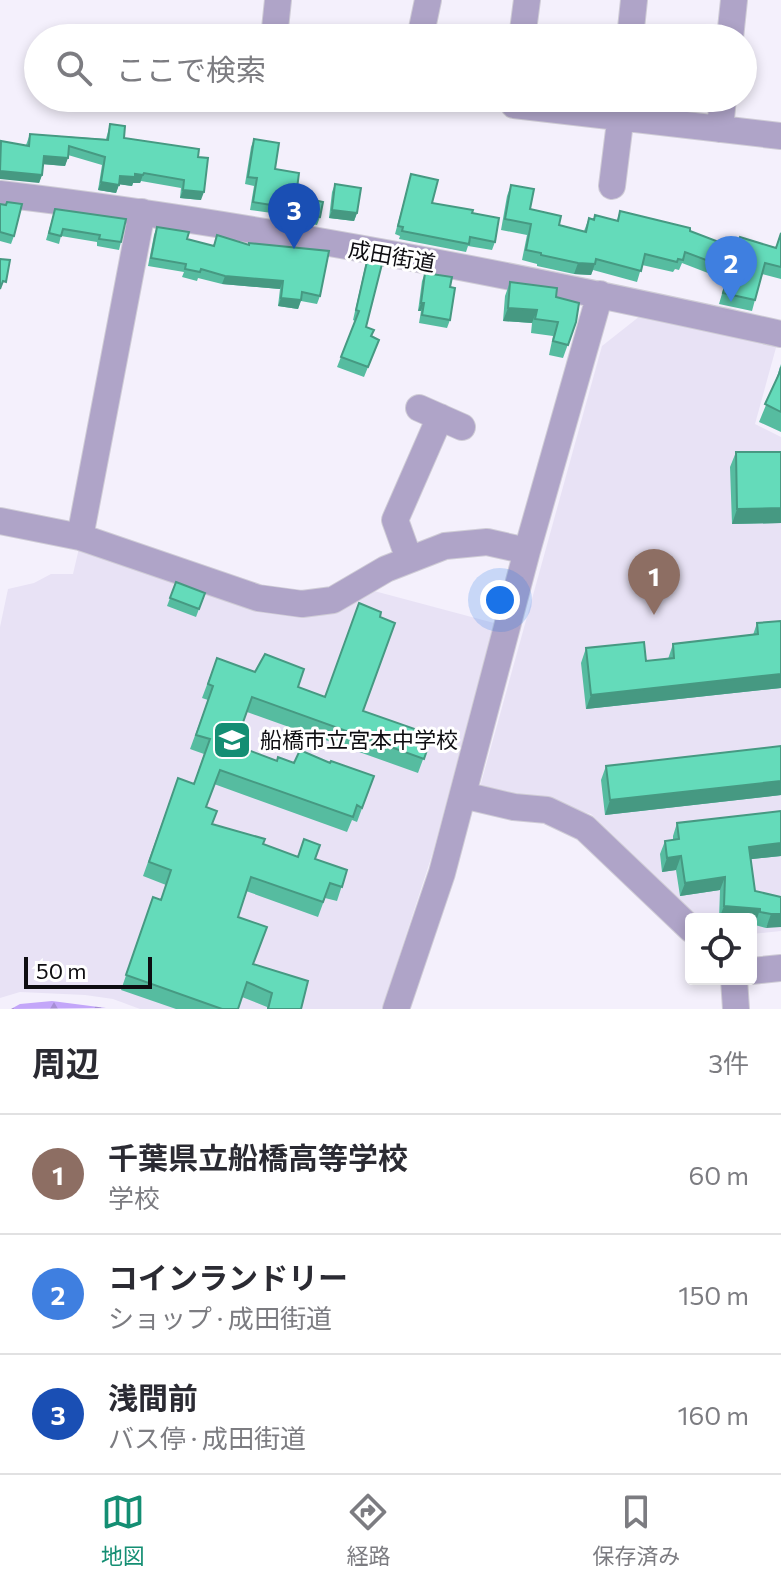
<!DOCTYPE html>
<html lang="ja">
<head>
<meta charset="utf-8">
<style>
	body { margin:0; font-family:Commissioner,"Noto Sans JP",sans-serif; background:#f2f2f3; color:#2b2b33 }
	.controls { position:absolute; right:24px; bottom:24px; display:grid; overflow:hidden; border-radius:8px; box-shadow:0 4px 12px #0003 }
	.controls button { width:72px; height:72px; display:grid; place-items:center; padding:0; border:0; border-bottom:2px solid #e1e1e2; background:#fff; color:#2b2b33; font:40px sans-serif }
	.scale { position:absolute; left:24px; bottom:20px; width:128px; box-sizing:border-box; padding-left:8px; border:4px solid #0e0d11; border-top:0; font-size:22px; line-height:28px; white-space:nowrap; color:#0e0d11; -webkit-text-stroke:6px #fff; paint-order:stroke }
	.you { position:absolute; left:500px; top:600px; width:28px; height:28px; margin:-20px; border:6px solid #fff; border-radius:50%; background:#1a73e8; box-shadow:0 0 0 12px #1a73e833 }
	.badge { display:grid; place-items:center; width:52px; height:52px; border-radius:50%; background:#148e73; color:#fff; font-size:26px; font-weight:700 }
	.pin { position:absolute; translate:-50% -66px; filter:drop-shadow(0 2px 4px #0008) }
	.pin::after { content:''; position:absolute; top:42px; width:28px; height:24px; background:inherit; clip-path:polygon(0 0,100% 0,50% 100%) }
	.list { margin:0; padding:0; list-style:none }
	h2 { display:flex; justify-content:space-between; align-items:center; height:104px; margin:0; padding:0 32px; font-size:34px }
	h2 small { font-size:26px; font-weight:400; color:#7c7c81 }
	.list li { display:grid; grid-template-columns:52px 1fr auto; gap:24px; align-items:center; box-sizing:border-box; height:120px; padding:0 32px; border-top:2px solid #e1e1e2 }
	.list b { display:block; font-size:30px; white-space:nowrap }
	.list p { margin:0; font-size:26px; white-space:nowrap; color:#7c7c81 }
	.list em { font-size:26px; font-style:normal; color:#7c7c81 }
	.icon { flex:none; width:44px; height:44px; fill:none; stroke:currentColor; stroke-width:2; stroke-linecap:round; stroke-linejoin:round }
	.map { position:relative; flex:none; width:781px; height:1009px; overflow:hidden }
	.search { position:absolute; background:#fff; box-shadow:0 4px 12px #0003; left:24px; right:24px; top:24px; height:88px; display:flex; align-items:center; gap:20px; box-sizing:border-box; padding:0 28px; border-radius:44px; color:#7c7c81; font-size:30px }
	.sheet { height:464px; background:#fff }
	nav { display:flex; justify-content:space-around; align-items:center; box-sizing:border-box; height:112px; border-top:2px solid #e1e1e2; background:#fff; font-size:22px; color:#7c7c81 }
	nav a { display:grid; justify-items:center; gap:4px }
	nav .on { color:#148e73 }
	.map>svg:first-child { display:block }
	.built { fill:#e8e2f5 }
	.forest { fill:url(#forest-firs) }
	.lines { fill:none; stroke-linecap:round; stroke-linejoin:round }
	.minor-casing { stroke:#cfccd6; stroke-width:28 }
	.minor { stroke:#afa4c8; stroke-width:26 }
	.wall { fill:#56bca0 }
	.shaded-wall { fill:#469982 }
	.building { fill:#64dbba; stroke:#469982; stroke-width:2 }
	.labels { text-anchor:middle; stroke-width:6; stroke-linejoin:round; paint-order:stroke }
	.street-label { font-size:22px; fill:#0e0d11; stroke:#fff }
	.poi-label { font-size:22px; fill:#0e0d11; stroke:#fff; text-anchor:start }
</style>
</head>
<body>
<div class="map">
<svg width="781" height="1009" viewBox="0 0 781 1009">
	<defs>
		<pattern id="forest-firs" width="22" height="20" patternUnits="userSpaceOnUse" patternTransform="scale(2)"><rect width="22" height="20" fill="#c3a6f9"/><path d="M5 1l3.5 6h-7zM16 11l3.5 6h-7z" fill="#a68ed4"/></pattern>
	</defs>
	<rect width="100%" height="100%" fill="#f4f0fc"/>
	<path class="built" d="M640,316L777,344L755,424L781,437V931L751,934V919H700L591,814L545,802L478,794L602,346Z
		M80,544L257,602L363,588L494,623L433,852L382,1009H140L113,999L85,995L20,992L0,998V627L8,589L34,583L51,574H73Z"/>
	<path class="forest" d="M52,1001L106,1008L11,1009L20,1004Z"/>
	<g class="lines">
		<defs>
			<path id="minor" d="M274,38L278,0
				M420,38L428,0
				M522,38L527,0
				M630,38L634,0
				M730,38L734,0
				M405,98H409
				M515,98L514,105L781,136
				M720,129L723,98
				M612,186L623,98
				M0,194C262,225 524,277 781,334
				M419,408L462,427
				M0,521L80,537L258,598L302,604L333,600L386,569L445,546L487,542L527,551
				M80,537L142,212
				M409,559L395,520L440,417
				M463,795L514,807L547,810L585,828L691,929
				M751,971L781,968
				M734,979L736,1009
				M396,1009L442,873L527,551L600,294"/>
		</defs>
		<use href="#minor" class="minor-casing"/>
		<use href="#minor" class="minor"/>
	</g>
	<path class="wall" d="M110,124L124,138L198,157L201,200L180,198L181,188L141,181L140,183H133L132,186L119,184L116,193L98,190L102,165L68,155L65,166L43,164L42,175L39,183L26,145L30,134L106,139Z
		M254,139L275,169L296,196L320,217L317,225L300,222V217L250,210L254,186L245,184L251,147Z
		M411,174L432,203L472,213L495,242L492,250L468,246L466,252L399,239L400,236L395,234Z
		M335,184L357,213L354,221L329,218L332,192Z
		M511,185L530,209L559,225L584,231L589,218L617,220L620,211L690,231L736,248H776L781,232V279L762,274L752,311L719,304L726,280L682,263L679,270L675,269L673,272L642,265L637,282L593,270L591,275L574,274L537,266V264L522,260L527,235L501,230L507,196Z
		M0,204L14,236L11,244L0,241Z
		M55,209L121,242L119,250L97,246V242L61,236L59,244L46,240Z
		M157,227L320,296L317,304L301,301L298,309L278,306L280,289L222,284L198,278L197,281L182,277L184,272L148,266L154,235Z
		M368,257L366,327L371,336L379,340L364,377L337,367L355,321L353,320L365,267Z
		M425,273L450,287V320L447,328L419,323L421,311H418L422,281Z
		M510,282L556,297L576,322L563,358L549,355L553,336L531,333L532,323L503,321L505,296Z
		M781,364V432L759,422L775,383Z
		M736,452H781V523L732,524L730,467Z
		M176,582L205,593L196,617L167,606Z
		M380,617L363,711L432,735L418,773L247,712L235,745L277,761L294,763H330L374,776L357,822L352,820L347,832L214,784L206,807L212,824L263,844L298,857L315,859L347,870L337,901L325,898L318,917L246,891L238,917L253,964L301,1009H267V1007L242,997L238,1009H176L121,990L153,897L161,900L166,885L143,876L178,778L194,784L204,754L190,749L208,700L202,698L217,658L325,697Z
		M757,623L781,688L586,709L581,663L586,648L646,661L668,659L673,644L753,635Z
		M781,746V795L605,815L601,780L606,766Z
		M781,811V856L751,859L755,891L781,897L766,928L755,925L756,922H751V919H719L720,890L680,896L676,870L662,872L660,854L665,841L673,840V836L677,823Z"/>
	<path class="shaded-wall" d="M44,156L68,158L65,166L41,164Z
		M0,171L42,175L39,183L0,179Z
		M135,174L143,175L140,183H133L132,186L117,184L120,176Z
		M101,182L119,185L116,193L98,190Z
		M183,190L204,192L201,200L180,198Z
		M332,210L357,213L354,221L329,218Z
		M578,263L595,264L591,275L574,274Z
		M225,276L283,281L280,289L222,284Z
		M281,298L301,300L298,309L278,306Z
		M421,303H424L421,311H418Z
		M508,308L537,310L532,323L503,321Z
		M781,508V523L732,524L737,509Z
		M781,674V688L586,709L591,695Z
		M781,781V795L605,815L610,800Z
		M781,843V856L744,860L749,847Z
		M681,856L676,870L662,872L667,858Z
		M725,877L720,890L680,896L685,883Z
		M724,906L760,909L756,922H751V919H719Z
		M771,914H781V927L766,928Z"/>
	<path class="building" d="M110,124L125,126L124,138L199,149L198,157L208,158L204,192L183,190L184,180L144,173L143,175L135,174V177L120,176L119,185L101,182L105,157L69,146L68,158L44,156L42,175L0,171L1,141L29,146L30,134L108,140Z
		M254,139L279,143L275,169L299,173L296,196L323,202L320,217L302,214L303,210L253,202L257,178L248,177Z
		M411,174L438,180L432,203L473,210L472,213L499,218L495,242L470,237L469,244L402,231L403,227L398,226Z
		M335,184L361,188L357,213L332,210Z
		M511,185L534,189L530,209L561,216L559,225L586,232L589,218L594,220L595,215L618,221L620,211L690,228V231L737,249L740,237L776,248L781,233V267L765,263L755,300L723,293L730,269L685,252L683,260L678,259L677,262L645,254L641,271L596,259L595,264L578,263L541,255V253L526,250L531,224L505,219Z
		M7,202L22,204L14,236L0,232V204L6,205Z
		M55,209L126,219L121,242L99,239L100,235L63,229L61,236L49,233Z
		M157,227L189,232L187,239L214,246L217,235L249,245V243L329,251L320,296L302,292L301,300L281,298L283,281L225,276L201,269L200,272L185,269L186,264L151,258Z
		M368,257L383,260L366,327L374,330L371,336L379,340L368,367L341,357L359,311L356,310Z
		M0,259L10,260L6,282L3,281L0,289Z
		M425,273L452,277L450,287L455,288L450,320L422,315L424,303H421Z
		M510,282L557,288L556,297L579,303L576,322L568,345L553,341L558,322L535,319L537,310L508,308Z
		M781,367V412L765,404L779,374Z
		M736,452H781V508L737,509Z
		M176,582L205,593L199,609L170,598Z
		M359,603L381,612L380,617L395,623L363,711L432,735L424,759L252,697L235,745L277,761L278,757L294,763L300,750L330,763L331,761L374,776L362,808L357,805L353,817L220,770L206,807L217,811L212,824L265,839L263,844L298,857L304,839L320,845L315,859L347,870L342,887L330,883L323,902L251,877L238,917L267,927L253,964L308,981L301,1009H268L272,993L247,982L238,1009H222L126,975L153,897L161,900L171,870L149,862L178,778L194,784L210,739L196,735L213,686L208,684L217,658L255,672L265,654L304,669L298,687L325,697Z
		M781,621V674L591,695L586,648L644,642L646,661L674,658L673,644L758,634L757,623Z
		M781,746V781L610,800L606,766Z
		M781,811V843L749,847L755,891L781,897V914H771L760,912V909L724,906L725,877L685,883L681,856L667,858L665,841L679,839L677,823Z"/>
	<defs>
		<symbol id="school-square" viewBox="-11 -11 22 22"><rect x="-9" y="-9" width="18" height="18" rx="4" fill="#148e73" stroke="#fff"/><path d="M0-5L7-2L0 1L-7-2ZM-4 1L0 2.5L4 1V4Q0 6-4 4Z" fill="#fff"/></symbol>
	</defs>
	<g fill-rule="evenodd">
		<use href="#school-square" x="210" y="718" width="44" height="44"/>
	</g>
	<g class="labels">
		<g class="street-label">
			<text transform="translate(392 256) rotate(10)" y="8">成田街道</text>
		</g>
		<g class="poi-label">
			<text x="260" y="748">船橋市立宮本中学校</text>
		</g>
	</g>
</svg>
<div class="controls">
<button><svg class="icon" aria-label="locate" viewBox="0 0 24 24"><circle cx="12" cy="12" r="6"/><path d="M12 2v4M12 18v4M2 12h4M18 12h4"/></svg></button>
</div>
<div class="scale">50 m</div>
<div class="you"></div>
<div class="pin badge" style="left:654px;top:615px;background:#8d6e63">1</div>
<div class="pin badge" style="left:731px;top:302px;background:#3f7fe0">2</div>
<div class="pin badge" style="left:294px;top:249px;background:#1a4fb4">3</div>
<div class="search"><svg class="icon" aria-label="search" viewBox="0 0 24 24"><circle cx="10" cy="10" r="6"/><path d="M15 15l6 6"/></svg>ここで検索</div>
</div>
<section class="sheet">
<h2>周辺<small>3件</small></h2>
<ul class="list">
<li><span class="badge" style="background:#8d6e63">1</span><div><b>千葉県立船橋高等学校</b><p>学校</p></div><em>60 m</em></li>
<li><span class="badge" style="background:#3f7fe0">2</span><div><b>コインランドリー</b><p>ショップ · 成田街道</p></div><em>150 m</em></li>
<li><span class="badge" style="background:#1a4fb4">3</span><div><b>浅間前</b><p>バス停 · 成田街道</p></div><em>160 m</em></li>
</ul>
</section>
<nav>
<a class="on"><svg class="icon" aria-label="map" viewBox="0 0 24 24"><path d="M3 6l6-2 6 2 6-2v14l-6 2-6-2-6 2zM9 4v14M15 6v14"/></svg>地図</a>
<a><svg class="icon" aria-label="directions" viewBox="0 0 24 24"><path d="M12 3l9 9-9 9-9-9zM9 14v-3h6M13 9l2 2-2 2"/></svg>経路</a>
<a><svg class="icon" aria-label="saved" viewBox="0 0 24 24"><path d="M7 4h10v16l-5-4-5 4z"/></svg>保存済み</a>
</nav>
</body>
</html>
